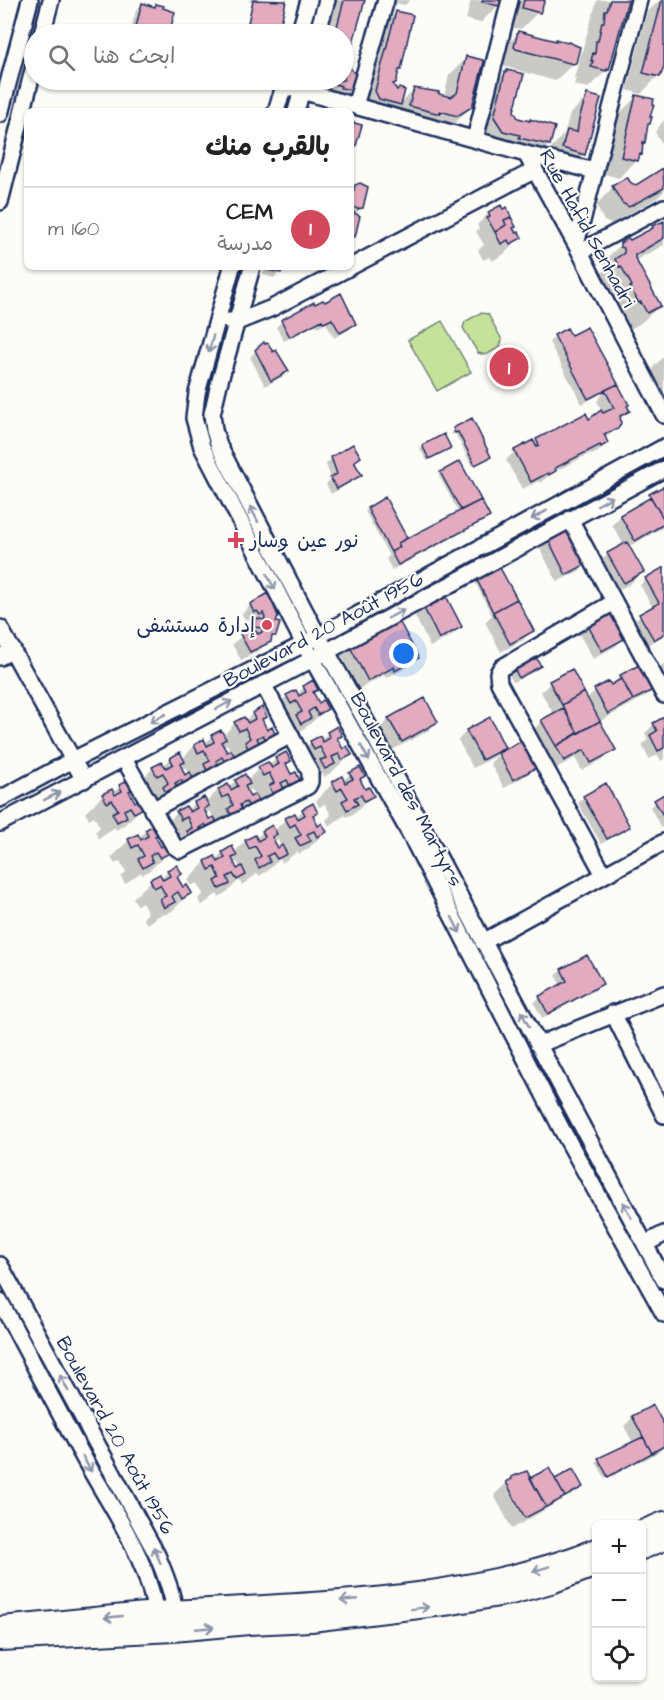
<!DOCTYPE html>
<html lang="ar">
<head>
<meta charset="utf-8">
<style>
	body { margin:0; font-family:"Architects Daughter","Playpen Sans Arabic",sans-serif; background:#f2f2f2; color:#222; direction:rtl }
	.controls { position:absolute; right:18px; bottom:18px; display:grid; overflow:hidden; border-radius:9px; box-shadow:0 2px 4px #0004 }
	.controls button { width:54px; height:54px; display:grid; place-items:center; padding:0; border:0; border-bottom:2px solid #e0e0e0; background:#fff; color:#222; font:30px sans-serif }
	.you { position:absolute; left:404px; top:654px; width:21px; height:21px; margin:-15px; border:4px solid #fff; border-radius:50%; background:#1a73e8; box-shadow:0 0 0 9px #1a73e833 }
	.badge { display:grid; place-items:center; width:39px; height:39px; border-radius:50%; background:#d1495b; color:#fff; font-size:20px; font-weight:700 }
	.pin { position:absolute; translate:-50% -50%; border:3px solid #fff; box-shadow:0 2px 6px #0006 }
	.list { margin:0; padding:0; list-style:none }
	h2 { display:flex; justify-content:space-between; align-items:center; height:78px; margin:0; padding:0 24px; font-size:26px }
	h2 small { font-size:20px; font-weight:400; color:#767676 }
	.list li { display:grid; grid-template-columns:39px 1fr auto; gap:18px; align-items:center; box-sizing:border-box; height:84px; padding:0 24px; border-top:2px solid #e0e0e0 }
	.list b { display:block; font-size:22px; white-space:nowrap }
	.list p { margin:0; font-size:20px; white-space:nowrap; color:#767676 }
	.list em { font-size:20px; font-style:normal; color:#767676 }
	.icon { flex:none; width:33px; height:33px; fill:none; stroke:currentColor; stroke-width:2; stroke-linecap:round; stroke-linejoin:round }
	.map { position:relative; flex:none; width:664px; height:1700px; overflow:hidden; direction:ltr }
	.search { position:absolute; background:#fff; box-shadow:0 2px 4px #0004; left:24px; top:24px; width:330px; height:66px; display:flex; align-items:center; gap:15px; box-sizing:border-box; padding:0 21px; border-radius:33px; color:#767676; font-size:22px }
	.panel { position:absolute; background:#fff; box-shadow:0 2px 4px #0004; left:24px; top:108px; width:330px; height:162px; border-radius:9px; direction:rtl }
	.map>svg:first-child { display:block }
	.green { fill:#c6e29a; stroke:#70887c; stroke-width:1.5 }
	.shadow { fill:#0003; fill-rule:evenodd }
	.building { fill:#e2abc0; stroke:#1b2f5e; stroke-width:1.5 }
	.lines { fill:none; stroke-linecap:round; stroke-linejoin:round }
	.minor-casing { stroke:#1b2f5e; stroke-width:20 }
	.major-casing { stroke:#1b2f5e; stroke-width:24 }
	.minor { stroke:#fdfcf7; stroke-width:15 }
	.major { stroke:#fdfcf7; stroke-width:20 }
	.oneway { stroke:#8c96aa }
	.poi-dot { fill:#d1495b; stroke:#fdfcf7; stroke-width:2 }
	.labels { text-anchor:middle; stroke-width:4.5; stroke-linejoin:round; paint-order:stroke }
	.street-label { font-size:20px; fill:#1b2f5e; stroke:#fdfcf7 }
	.poi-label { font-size:20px; fill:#1b2f5e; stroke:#fdfcf7; text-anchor:start }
</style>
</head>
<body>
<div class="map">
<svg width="664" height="1700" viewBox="0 0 664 1700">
	<rect width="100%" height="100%" fill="#fdfcf7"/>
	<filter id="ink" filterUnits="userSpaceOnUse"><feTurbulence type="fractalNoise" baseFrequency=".0167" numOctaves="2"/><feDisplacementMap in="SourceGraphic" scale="12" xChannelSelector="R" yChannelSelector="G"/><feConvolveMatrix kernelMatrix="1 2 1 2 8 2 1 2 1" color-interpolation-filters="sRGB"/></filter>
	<g filter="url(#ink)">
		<path class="green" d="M480,313L488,314L502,340L500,347L486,355L478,353L463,328L465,322Z
			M442,321L471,372L437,391L408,340Z"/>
		<path class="shadow" d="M247,0H285L277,34H239L246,27L252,2Z
			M334,0H363L346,64L353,89L335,107L330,105L329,107L318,102L308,86L311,80H344V34H323Z
			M391,0H410L405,5L391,2Z
			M471,0H501L500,4L480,23L466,19Z
			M511,0H542L538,12L521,29L505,26Z
			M597,0H626L608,69L588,88L574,85L576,78H574Z
			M660,0H664V60L658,76L641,94L627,90L647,12Z
			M142,5L173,13L167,34H130L136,10Z
			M397,12V72L392,84L396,92L403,91L399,105L414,90L444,97L449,75L467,58L471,107L453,125L439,133L392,123L397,106L382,121L362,116L358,109L379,30Z
			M519,33L575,62L555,81L497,64L501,50Z
			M505,73L512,111L517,119L553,128L549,145L531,162L503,155V153L477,135L488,91Z
			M183,80H209L202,88L182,82Z
			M240,80H262L257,85Z
			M588,96L584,154L566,171L545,166L550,149L564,134L570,114Z
			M637,96L646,126L640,149L641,154L619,178L604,174L619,114Z
			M664,120V147L655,132Z
			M664,171V191L657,198L611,224L604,221L596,205L613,187L629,185L636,187L648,178Z
			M356,187L362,207L356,213L351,214V191Z
			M489,213L512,229L520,238L503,255L492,261L490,257L483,260L478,250L484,245L476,231L479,229L477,225Z
			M664,222V245L634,261L659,306L641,323L629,330L623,318L621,319L613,306L615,304L604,283L598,277L607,268V265L603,264V262L621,244L629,243Z
			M265,267H281L280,272L274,278L263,275Z
			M313,304L354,324L349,330L334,338L326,323L318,328L316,324L284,341L276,327L282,321Z
			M555,336L626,406L628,411L619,420L617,428L604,439L607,443L598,452L592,455L591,453L552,473L540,483L539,481L522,489L506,460L515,451L585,415L588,421L602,411L597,401L604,392L582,404L549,342Z
			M260,346L288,371L282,377L265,386L250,357Z
			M664,356V393L652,372L654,366Z
			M471,420L487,459L472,466L455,433L452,435L451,432Z
			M423,447L449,448L427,461L420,449Z
			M359,457L353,463L360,474L354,480L331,494L326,484L331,479L326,464L332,458Z
			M460,463L488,516L482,522L392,570L386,559L389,556L365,511L367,509L405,538L401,543L459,513L439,476Z
			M664,488V527L628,547L642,572L630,584L611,594L596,566L608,554L624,545L612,525L621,516L641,505L650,496Z
			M571,529L588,562L579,571L557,582L540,549L549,540Z
			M664,571V635L647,645L634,621L653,608L640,585L646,579Z
			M477,579L532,631L523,640L501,652L485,622L492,615L475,582Z
			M267,596L274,624V635L260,650L241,660L232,644L247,632L252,625L248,618L245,620L242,614L250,605Z
			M424,607L460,627L451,636L430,647L415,616Z
			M588,625L625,637L616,646L593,659L579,634Z
			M350,646L417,658L408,667L386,678L384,675L359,689L341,655Z
			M664,663V677L659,668Z
			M513,665L539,666L533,672L513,682L507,671Z
			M641,666L655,687L646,696L599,722L614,749L605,758L582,771L575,758L555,769L533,730L542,721L554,715L541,692L550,683L571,671L586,699L595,691L611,686L620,676Z
			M304,687L316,690L312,694L318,705L326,709L308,726L300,731L299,728L292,735L284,729L278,718L273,721L269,714L287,696L295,692L297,695Z
			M261,709L265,716L261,721L267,732L275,736L159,807L136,786L153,768L163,766L170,759H182L194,746L204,744L212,737L221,732L223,736L235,723L245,721L252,714ZM227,744L231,752L226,754L222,747ZM186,767L190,774L185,777L181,770Z
			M389,719L436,722L428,731L392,750L380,728Z
			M664,719V759L661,761L658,755L649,759L642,745L648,739L645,733L654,724Z
			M467,731L504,748L496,756L473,768L458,740Z
			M328,733L341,735L336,740L342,751L350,755L332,772L324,777L323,774L316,781L302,763L297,766L293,760L311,742L321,740Z
			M523,742L536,766L527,775L504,788L490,763L498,755Z
			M276,759L289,761L285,766L291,776L298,781L281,798L173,856L160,831L154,838L160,849L168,853L150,870L142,875L141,872L125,884L121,877L126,872L120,861L115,864L111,858L129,840L138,838L146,831L158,832L177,813L187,811L194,803L203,799L206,803L218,790L227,786L228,788L235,781L244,776L247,781L259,768L269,766ZM251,789L255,796L250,799L246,792ZM210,811L214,819L209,821L205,814Z
			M350,774L363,776L359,780L364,791L372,796L355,813L346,817L345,815L329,826L326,820L331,815L325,804L319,807L316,801L333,783L343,781Z
			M605,785L628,826L622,832L601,844L578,803L584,797Z
			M120,786L133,788L128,793L134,804L142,808L124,825L116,830L115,827L99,839L95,832L100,827L94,816L89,819L85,813L103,795L113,793Z
			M664,796V827L661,828L650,807Z
			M303,810L316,812L312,817L317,828L325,832L308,849L299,854L298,851L282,863L280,859L267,871L259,876L258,873L242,885L239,880L227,892L219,897L217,894L201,906L198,899L203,894L197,883L191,886L188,880L205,862L214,858L215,860L222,853L231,848L234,853L245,841L254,837L255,839L263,832L274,831L286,819L296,817ZM278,840L281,847L277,850L273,843ZM237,862L241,869L237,871L233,864Z
			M168,871L180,874L176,878L182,889L190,893L172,911L164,915L163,913L147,924L143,918L148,913L142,902L137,905L133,898L151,881L159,876L160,879Z
			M586,957L601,984L595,990L542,1018L534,1003L539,998L561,986L556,976L561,970Z
			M633,1417L664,1426V1448L643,1461L641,1458L605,1478L596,1462L633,1443L624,1426Z
			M512,1478L554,1481L581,1487L575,1492L512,1529L494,1495Z"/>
		<path class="building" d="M253,0L286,1L279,31L248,23Z
			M344,0H365L347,64L358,78L354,90L340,88L341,86L335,84L332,80H344V34H335Z
			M483,0H502L499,6L482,2Z
			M524,0H545L540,13L522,8Z
			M610,0H628L609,70L607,69V71L591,67L593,61H591L593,53L595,54L596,41H598L602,22H604L605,10H607Z
			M662,0H664V67L660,77L643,73Z
			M142,3L155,7L156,4L164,6L163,8L175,12L169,34H134Z
			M396,11L413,15L401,70H399L396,83L393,84L397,90L399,88L405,90L401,105L379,99L375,91Z
			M248,23L279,31L278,34H245Z
			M518,31L556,41V39L567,43L568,42L580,47L576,63L573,64L516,49L514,47Z
			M466,56L483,60L484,62L472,107L457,116L440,111V114L409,106L414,88L439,92V94L451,97L457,93Z
			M507,70L524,74L514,111L518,118L530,121V119L555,127L550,145L519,138L520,135L503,131L494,117L505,72H507Z
			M587,94L601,98L585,155L562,148L567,130L577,132L579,119Z
			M636,95L654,99L653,104L654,105L650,117H652L650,124H648L645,143L643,142L642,155L640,154L638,161L621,157Z
			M351,122L362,125L356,146L351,145Z
			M663,168L664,188L629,207L622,203L612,186L627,177L631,183L636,185Z
			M360,183L368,187L363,208L357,209L351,205V189L354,190L355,185Z
			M501,205L503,209L507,207L511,217L504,220L506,225L495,232L487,218L490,217L488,212Z
			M352,212L360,216L355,237L351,236Z
			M511,217L516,227L513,228L516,233L519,232L522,238L510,244L508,240L501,244L495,232L506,225L504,220Z
			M664,221V238L635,255V258L661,306L647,313L641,302L639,303L630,287L632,286L621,266L619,267L615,259L624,253V248L620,247V243L628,238L630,240L653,228L652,226Z
			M268,267H283L281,273L267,270Z
			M341,293L356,324L340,333L332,319L324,323L322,320L290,337L281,320L314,302L315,304L323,300L325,302Z
			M587,327L618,384L588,399L554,335L567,328L571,335Z
			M264,342L265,344L268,343L273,352L276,350L289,371L271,381L255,350Z
			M618,384L629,405L627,406L630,411L620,416L621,423L618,429L604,434L608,443L601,447L600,445L555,468L556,471L549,475L548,473L531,482L514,450L533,440L536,446L539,445L536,439L586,413L589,419L601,410L603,413L614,408L605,390Z
			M472,418L491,457L475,465L458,432L455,433L453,428Z
			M444,434L451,448L429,459L422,445Z
			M353,444L361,457L354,462L362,475L337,489L330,478L337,474L331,457Z
			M460,461L481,500L461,510L440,472Z
			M664,486V520L649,494Z
			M385,497L407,538L398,543L400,547L391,552L367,508Z
			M651,497L664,520V524L635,541L620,515Z
			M481,500L490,517L398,565L391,552L400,547L398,543Z
			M572,527L590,562L566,575L548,539Z
			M627,542L644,572L624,583L607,553Z
			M499,566L517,599L493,612L476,578Z
			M664,567V634L654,640L639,614L659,603L645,578Z
			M267,594L270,597L278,616L276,622L280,623L276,636H272L271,642L250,652L240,634L249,629L251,632L255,630L258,634L262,632V628L254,627L256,618L264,620L265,618L263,613L260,615L257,611L254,613L250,604Z
			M445,594L462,627L439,639L423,606Z
			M517,599L534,631L510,644L493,612Z
			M612,611L626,638L602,651L587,624Z
			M398,619L419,658L395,671L394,667L368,681L349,645Z
			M533,652L541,666L519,678L512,664Z
			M641,664L657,688L633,700L620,675Z
			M572,669L584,692L562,705L549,681Z
			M621,679L633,700L608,714L594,689L609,681L611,685Z
			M313,680L318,690L313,692L319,703L323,700L328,709L318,715L314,708L308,712L311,718L301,724L296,715L302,712L296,701L291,704L286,695L296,690L299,696L306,692L303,686Z
			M584,692L600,721L578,733L562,705Z
			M425,698L438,722L402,742L388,718Z
			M262,707L267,717L262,719L267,730L272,727L276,736L267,741L263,735L257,738L260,745L249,750L245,742L250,738L245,728L239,731L234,722L244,717L248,723L255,719L252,713Z
			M563,708L578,733L556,746L541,720Z
			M490,717L505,748L482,760L466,730Z
			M664,717V748L658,751L650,735L657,731L653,723Z
			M600,721L616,750L591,763L584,750L564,761L556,746Z
			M337,726L342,736L337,738L343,749L347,746L352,755L342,760L339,754L332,757L335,764L325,769L320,760L326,758L320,747L314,750L310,741L320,736L323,742L330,738L327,732Z
			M221,730L226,739L221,742L227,752L231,750L236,759L226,764L222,757L216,761L219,767L208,773L204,764L210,761L204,750L198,753L194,745L204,739L207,746L214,742L211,735Z
			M524,740L538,767L513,780L498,753Z
			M180,752L185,762L180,764L185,775L190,772L194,781L185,786L181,780L175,783L178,790L167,795L163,787L168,783L163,773L157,776L152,767L162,762L166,768L173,764L170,758Z
			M286,752L291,761L286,764L291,774L296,772L300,781L290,786L287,780L281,783L284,789L273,795L269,786L274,783L269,773L263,776L258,767L268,762L272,768L279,764L275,758Z
			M360,767L365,776L360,779L365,789L369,787L374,796L364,801L361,795L354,798L358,804L347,810L342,801L348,798L342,788L337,791L332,782L342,776L345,783L353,779L349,773Z
			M245,774L250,784L245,786L250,797L255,794L259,803L250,808L246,802L240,805L243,812L232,817L228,809L233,805L228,795L222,798L218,789L228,784L231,790L238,786L235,780Z
			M129,779L134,789L129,791L135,802L139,799L144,808L134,813L130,807L124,810L127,817L117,822L112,813L118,810L112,800L107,803L102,794L112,789L115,795L122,791L119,785Z
			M606,783L630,827L607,839L583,796Z
			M664,794V817L654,800Z
			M204,797L209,806L204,809L209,819L214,817L219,826L209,831L205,824L199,828L202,834L191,840L187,831L192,828L187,817L181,820L176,811L186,806L190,812L197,808L194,802Z
			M313,803L318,813L313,815L318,826L322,823L327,832L317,837L314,831L307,834L311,841L300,846L295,838L301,835L295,824L290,827L285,818L295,813L298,819L305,815L302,809Z
			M155,824L160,834L155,836L161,847L165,844L170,853L160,858L156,852L150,856L153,862L143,868L138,859L144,856L138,845L132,848L128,839L138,834L141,840L148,836L145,830Z
			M272,825L277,834L272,837L278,848L282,845L287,854L277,859L273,853L267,856L270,862L259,868L255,860L261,856L255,846L249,849L245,840L255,835L258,841L265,837L262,831Z
			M232,846L237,856L232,858L237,869L242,866L246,875L237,880L233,874L227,877L230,884L219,889L215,881L220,878L215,867L209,870L205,861L215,856L218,862L225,858L222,852Z
			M177,865L182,874L177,877L183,887L187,885L192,893L182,899L178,892L172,896L175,902L164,908L160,899L166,896L160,885L154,888L150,879L160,874L163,880L170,876L167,870Z
			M587,955L603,984L548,1014L539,996L567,981L561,969Z
			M653,1405L664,1425V1446L652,1453L632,1416Z
			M643,1437L652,1453L608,1477L598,1458Z
			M549,1468L565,1497L546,1507L530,1478Z
			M573,1469L583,1487L565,1497L555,1479Z
			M527,1471L546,1507L525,1518L506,1482L512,1479L511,1477Z"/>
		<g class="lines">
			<defs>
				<path id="minor" d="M42,34L51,0
					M299,34L309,0
					M317,34L327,0
					M284,86L526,154L580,252L664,415
					M355,106L386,0
					M276,111L286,80
					M296,111L305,80
					M0,114L30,0
					M475,139L510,0
					M526,154L595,171L639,0
					M0,202L34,66
					M576,244L595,171
					M580,252L664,207
					M232,267L197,393L194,418L202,447L304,644L409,832L561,1128L664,1314
					M252,267L219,384L212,414L214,430L219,446L318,636L372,732L664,1280
					M229,321L237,322L272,308L535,170
					M570,519L664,695
					M0,628L84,780
					M0,657L13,650
					M124,759L174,846L180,850L308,786L310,782V772L263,684
					M0,799L73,760L304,644L664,447
					M152,810L291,735
					M0,823L326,652L664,469
					M604,875L499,683L498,673L501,668L614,602
					M483,942L664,842
					M613,1013L664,1115
					M538,1045L664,994
					M645,1244L664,1234
					M0,1265L157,1555C165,1575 175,1597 175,1619
					M0,1301C29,1355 57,1409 86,1462C115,1514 151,1562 157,1623"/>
				<path id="major" d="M642,1531L664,1522
					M642,1549L664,1540
					M0,1627C63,1622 127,1613 190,1610C327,1602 467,1600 596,1549
					M0,1640L173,1631L249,1624L311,1621L452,1604L511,1594L554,1582L596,1566"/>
			</defs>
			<use href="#minor" class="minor-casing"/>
			<use href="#major" class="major-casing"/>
			<use href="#minor" class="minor"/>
			<use href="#major" class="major"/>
		</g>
		<defs><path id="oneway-shaft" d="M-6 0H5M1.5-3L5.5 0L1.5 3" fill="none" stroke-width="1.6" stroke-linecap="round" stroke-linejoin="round" transform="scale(1.5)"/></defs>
		<g class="oneway">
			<use href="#oneway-shaft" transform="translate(211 344) rotate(105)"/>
			<use href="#oneway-shaft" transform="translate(605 501) rotate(-28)"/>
			<use href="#oneway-shaft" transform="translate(254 514) rotate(-117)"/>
			<use href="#oneway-shaft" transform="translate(539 515) rotate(151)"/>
			<use href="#oneway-shaft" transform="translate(271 582) rotate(62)"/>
			<use href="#oneway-shaft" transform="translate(396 614) rotate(-28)"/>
			<use href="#oneway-shaft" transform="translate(224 705) rotate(-28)"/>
			<use href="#oneway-shaft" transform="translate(158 718) rotate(153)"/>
			<use href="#oneway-shaft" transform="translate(365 753) rotate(61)"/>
			<use href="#oneway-shaft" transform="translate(52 796) rotate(-27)"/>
			<use href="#oneway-shaft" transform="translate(456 925) rotate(63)"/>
			<use href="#oneway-shaft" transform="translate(525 1019) rotate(-118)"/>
			<use href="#oneway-shaft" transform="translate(627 1210) rotate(-118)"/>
			<use href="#oneway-shaft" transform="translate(64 1383) rotate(-118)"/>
			<use href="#oneway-shaft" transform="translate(87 1464) rotate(61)"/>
			<use href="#oneway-shaft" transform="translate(157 1555) rotate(-113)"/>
			<use href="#oneway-shaft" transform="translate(541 1569) rotate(163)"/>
			<use href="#oneway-shaft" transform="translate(349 1600) rotate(175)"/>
			<use href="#oneway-shaft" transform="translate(420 1608) rotate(-7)"/>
			<use href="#oneway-shaft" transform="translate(113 1617) rotate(174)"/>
			<use href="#oneway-shaft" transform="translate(205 1628) rotate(-5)"/>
		</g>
	</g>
	<g class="poi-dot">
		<path d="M233 531h6v6h6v6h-6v6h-6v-6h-6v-6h6z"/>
		<circle cx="267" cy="625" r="6"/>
	</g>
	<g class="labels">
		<g class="street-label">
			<text transform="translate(588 228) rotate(61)" y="7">Rue Hafid Senhadri</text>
			<text transform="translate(323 629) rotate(-28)" y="7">Boulevard 20 Août 1956</text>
			<text transform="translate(407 789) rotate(62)" y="7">Boulevard des Martyrs</text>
			<text transform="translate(116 1435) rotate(61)" y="7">Boulevard 20 Août 1956</text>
		</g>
		<g class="poi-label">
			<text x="250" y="547">نور عين وسار</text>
			<text x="255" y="632" text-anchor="end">إدارة مستشفى</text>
		</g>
	</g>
</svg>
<div class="controls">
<button>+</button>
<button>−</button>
<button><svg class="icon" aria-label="locate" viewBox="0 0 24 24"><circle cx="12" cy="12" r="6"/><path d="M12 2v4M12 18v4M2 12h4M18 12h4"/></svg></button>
</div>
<div class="you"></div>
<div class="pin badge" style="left:509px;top:367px">1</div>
<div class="search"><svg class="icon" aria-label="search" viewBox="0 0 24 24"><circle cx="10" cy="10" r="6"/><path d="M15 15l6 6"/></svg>ابحث هنا</div>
<section class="panel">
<h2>بالقرب منك<small></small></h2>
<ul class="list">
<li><span class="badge">1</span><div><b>CEM</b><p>مدرسة</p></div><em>160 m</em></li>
</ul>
</section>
</div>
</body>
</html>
